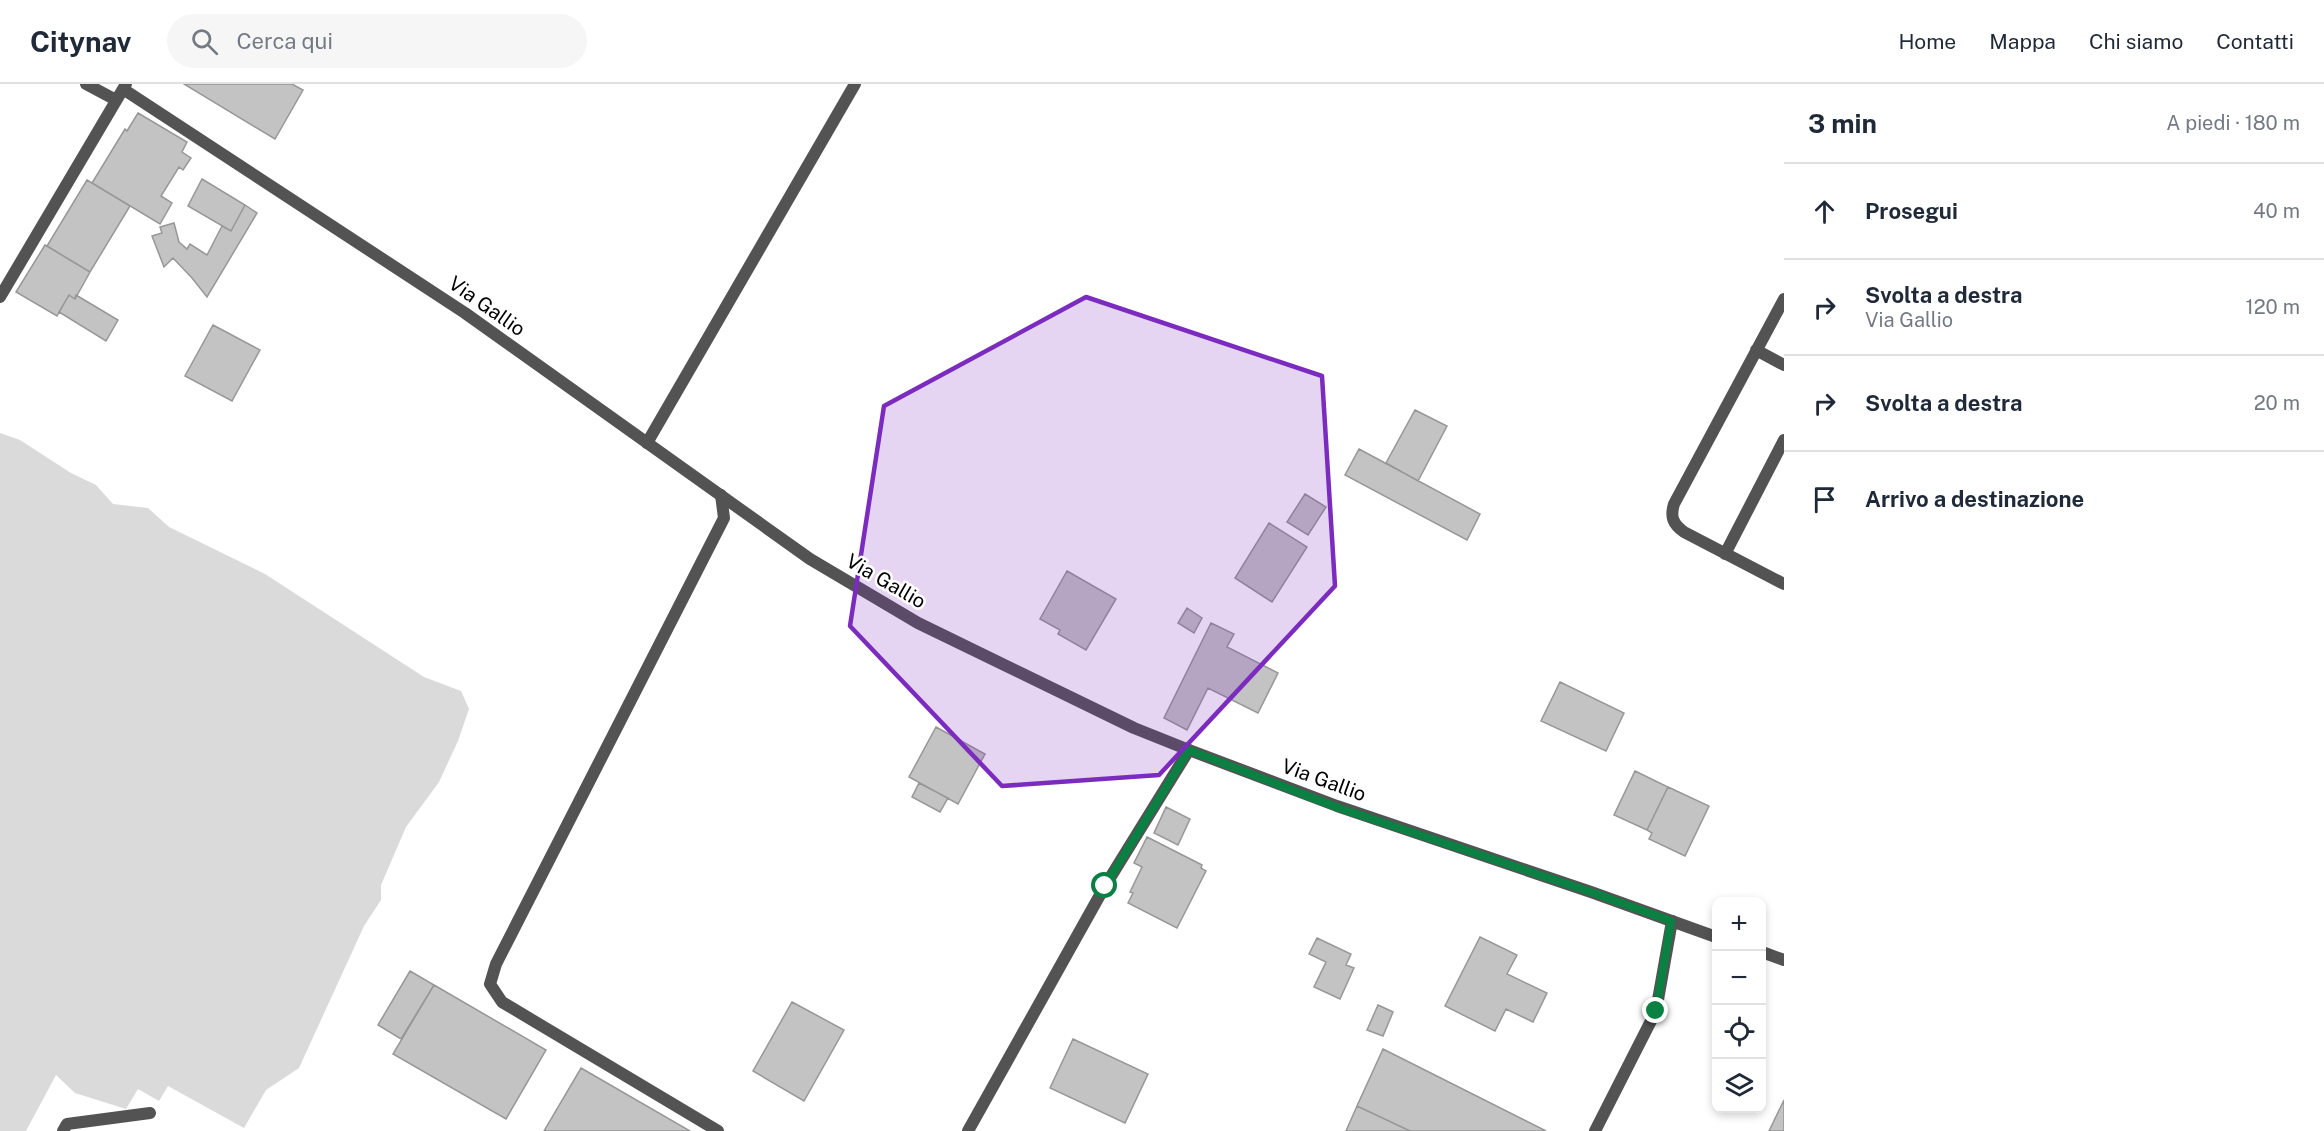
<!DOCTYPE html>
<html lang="it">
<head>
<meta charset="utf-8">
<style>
	body { margin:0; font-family:"Public Sans",sans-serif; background:#f6f6f7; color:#1f2937 }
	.controls { position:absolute; right:18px; bottom:18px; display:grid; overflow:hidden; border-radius:12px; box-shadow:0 3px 9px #0003 }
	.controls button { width:54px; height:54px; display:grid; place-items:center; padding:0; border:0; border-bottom:2px solid #e0e1e3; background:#fff; color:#1f2937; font:30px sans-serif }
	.stop { position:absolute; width:18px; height:18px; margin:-14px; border:4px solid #0b8043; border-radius:50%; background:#fff }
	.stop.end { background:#0b8043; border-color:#fff; box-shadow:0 2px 6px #0008 }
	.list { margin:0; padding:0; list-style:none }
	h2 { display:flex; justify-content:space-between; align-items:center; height:78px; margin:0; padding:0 24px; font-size:26px }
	h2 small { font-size:20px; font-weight:400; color:#747a83 }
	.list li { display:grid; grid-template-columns:39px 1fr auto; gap:18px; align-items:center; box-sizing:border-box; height:96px; padding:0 24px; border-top:2px solid #e0e1e3 }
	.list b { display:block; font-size:22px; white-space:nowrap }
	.list p { margin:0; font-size:20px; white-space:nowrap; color:#747a83 }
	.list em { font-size:20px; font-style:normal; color:#747a83 }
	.icon { flex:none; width:33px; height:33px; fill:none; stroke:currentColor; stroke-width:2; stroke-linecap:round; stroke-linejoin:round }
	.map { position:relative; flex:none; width:1784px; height:1047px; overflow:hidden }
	header { display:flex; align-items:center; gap:36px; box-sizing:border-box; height:84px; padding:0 30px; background:#fff; border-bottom:2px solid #e0e1e3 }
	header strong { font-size:28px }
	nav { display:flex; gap:33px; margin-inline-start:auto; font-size:21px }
	.search { width:420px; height:54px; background:#f6f6f7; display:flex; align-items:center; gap:15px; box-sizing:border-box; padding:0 21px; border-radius:33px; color:#747a83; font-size:22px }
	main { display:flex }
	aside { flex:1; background:#fff }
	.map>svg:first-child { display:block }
	.green { fill:#dadada }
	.building { fill:#c3c3c3; stroke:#979797; stroke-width:1.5 }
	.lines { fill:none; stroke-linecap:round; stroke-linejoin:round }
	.lane { stroke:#535353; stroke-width:12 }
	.street { stroke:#535353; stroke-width:12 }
	.route { stroke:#0b8043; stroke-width:8 }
	.marked { fill:#7b2cbf; fill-opacity:0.2; stroke:#7b2cbf; stroke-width:4.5; stroke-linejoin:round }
	.labels { text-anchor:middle; stroke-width:5; stroke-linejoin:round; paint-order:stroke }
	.street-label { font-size:20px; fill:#000; stroke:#fff }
</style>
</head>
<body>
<header>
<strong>Citynav</strong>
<div class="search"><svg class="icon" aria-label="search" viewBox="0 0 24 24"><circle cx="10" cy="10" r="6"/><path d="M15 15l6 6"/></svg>Cerca qui</div>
<nav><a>Home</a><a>Mappa</a><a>Chi siamo</a><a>Contatti</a></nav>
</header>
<main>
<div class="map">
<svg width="1784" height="1047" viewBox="0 0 1784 1047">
	<rect width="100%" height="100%" fill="#fff"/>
	<path class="green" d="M0,349L20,356L71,389L96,401L113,420L148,424L169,443L265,490L424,593L461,607L469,625L458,657L439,698L406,743L381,801V816L364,842L299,984L266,1006L244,1044L168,1002L159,1017L138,1005L126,1025L75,1009L56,991L26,1047H0Z"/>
	<path class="building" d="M184,0H292L303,6L275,55Z
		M138,29L187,58L182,68L191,74L183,86L179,83L161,112L172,119L160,140L92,99L125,45L127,47Z
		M202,95L245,121L231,147L188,122Z
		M87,96L130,122L90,188L47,162Z
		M245,121L257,129L207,213L192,194L173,174L164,183L152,152L162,149L160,143L174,139L179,158L187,165L190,160L207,171L222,142L231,147Z
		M45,161L90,188L75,215L69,211L57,232L16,208Z
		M69,211L75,215L76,211L118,236L106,257L59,228Z
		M213,241L260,266L232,317L185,292Z
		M1415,326L1447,342L1418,397L1386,379Z
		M1359,365L1480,430L1467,456L1345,391Z
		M1305,410L1326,423L1308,451L1287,438Z
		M1269,439L1307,463L1272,518L1235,494Z
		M1067,487L1116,515L1086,566L1058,550L1060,546L1040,535Z
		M1187,524L1202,534L1194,549L1178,539Z
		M1211,539L1234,550L1227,563L1278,589L1258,629L1208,604L1187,646L1164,634Z
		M1560,598L1624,629L1606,667L1541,637Z
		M936,643L985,670L958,720L909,693Z
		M1635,687L1668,703L1647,746L1614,731Z
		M919,699L948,714L940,728L912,713Z
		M1668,703L1709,722L1685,772L1649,755L1652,749L1647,746Z
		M1166,723L1190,735L1178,761L1154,749Z
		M1147,753L1202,781L1201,784L1206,787L1177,844L1128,819L1133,809L1130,808L1142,783L1134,779Z
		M1480,853L1517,871L1507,890L1547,909L1533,938L1506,925L1495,947L1445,922Z
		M1317,854L1351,870L1346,881L1354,884L1340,915L1314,903L1326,878L1309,870Z
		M410,887L434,901L401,955L378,941Z
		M434,901L546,966L506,1035L393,970Z
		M792,918L844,946L804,1017L753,987Z
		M1378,921L1393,928L1383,952L1367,946Z
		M1073,955L1148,990L1125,1039L1050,1004Z
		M1383,965L1546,1047H1410L1357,1022Z
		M581,984L690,1047H544Z
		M1784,1016V1047H1769Z
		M1357,1022L1410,1047H1346Z"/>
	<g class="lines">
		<path class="lane" d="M1784,215L1674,420C1670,433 1673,440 1684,448L1784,500
			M1756,266L1784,281
			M647,359L855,0
			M1725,470L1784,356
			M63,1047L67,1040L150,1029
			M718,1047L502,918L490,900L496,880L724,434L721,411
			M968,1047L1105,802L1189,666
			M1595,1047L1656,927L1672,837"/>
		<path class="street" d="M86,0L116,16
			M123,5L465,229L810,475L918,539L1134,644L1189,666L1337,722L1591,808L1716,853
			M0,213L126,0
			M1762,868L1784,876"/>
	</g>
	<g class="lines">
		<path class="route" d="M1105,802L1189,666L1336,723L1591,808L1671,837L1656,927"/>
	</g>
	<path class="marked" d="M1086,213L1322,292L1335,502L1159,691L1002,702L850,542L884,322Z"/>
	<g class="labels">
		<g class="street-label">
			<text transform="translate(487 222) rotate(35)" y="7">Via Gallio</text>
			<text transform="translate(886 497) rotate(30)" y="7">Via Gallio</text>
			<text transform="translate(1324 696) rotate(20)" y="7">Via Gallio</text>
		</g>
	</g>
</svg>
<div class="controls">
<button>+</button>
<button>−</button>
<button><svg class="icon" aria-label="locate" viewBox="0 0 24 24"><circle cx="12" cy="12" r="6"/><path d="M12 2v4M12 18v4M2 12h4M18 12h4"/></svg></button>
<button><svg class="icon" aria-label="layers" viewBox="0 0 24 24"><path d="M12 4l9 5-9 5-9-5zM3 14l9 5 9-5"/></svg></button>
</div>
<div class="stop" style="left:1105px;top:802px"></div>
<div class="stop end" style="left:1656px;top:927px"></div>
</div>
<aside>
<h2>3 min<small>A piedi · 180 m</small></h2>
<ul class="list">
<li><svg class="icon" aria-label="ahead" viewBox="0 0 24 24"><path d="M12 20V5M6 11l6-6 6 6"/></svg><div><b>Prosegui</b></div><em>40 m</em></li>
<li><svg class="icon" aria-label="right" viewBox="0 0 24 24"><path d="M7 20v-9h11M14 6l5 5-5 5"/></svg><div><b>Svolta a destra</b><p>Via Gallio</p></div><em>120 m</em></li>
<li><svg class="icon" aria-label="right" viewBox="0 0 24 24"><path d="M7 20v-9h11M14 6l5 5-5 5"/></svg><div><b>Svolta a destra</b></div><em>20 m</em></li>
<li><svg class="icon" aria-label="arrive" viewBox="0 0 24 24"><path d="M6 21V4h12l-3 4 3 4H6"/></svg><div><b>Arrivo a destinazione</b></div></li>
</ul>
</aside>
</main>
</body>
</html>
